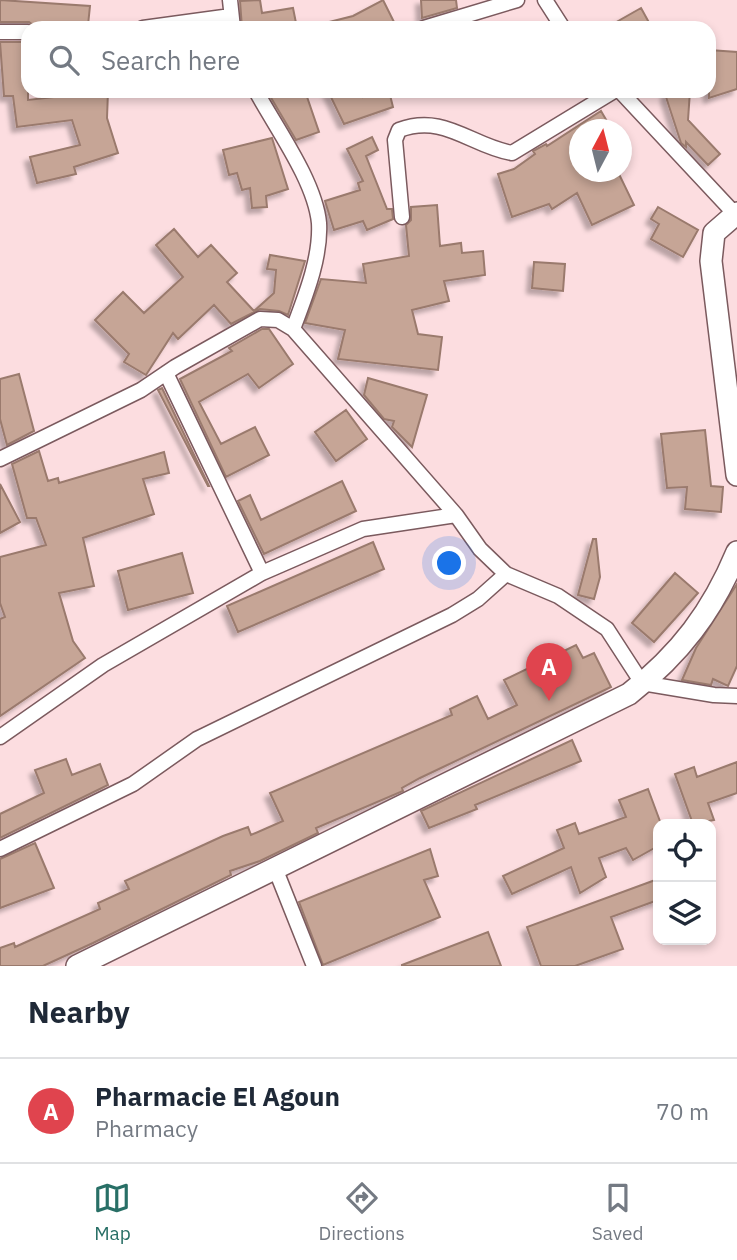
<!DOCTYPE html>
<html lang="en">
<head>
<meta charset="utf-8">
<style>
	body { margin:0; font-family:"IBM Plex Sans",sans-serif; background:#f6f6f7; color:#1f2937 }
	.controls { position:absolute; right:21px; bottom:21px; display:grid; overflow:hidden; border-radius:14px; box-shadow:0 4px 10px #0003 }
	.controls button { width:63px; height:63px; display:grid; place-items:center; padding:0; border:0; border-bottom:2px solid #e0e1e3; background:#fff; color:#1f2937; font:35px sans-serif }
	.compass { position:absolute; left:569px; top:119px; width:63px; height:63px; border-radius:50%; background:#fff; box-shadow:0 4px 10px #0003; rotate:7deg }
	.you { position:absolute; left:450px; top:564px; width:24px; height:24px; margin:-18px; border:5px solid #fff; border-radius:50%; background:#1a73e8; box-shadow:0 0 0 10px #1a73e833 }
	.badge { display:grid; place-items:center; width:46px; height:46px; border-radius:50%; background:#286f66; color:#fff; font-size:23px; font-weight:700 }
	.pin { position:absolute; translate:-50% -58px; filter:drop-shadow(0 2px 4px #0008) }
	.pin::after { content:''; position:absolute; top:37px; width:24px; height:21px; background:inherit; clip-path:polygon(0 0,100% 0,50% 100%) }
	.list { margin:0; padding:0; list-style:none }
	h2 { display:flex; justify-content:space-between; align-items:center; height:91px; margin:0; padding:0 28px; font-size:30px }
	h2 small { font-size:23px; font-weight:400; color:#747a83 }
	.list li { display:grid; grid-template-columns:46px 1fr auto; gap:21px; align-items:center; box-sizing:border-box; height:105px; padding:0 28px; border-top:2px solid #e0e1e3 }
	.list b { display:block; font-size:26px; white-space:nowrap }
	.list p { margin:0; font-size:23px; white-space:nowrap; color:#747a83 }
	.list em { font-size:23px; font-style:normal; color:#747a83 }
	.icon { flex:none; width:38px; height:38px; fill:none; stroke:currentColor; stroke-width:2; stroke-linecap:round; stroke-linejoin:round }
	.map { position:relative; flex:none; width:737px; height:966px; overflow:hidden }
	.search { position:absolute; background:#fff; box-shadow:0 4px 10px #0003; left:21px; right:21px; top:21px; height:77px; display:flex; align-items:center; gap:18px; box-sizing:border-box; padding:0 24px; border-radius:21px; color:#747a83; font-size:26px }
	.sheet { height:196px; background:#fff }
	nav { display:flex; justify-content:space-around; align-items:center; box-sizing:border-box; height:98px; border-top:2px solid #e0e1e3; background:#fff; font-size:19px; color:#747a83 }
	nav a { display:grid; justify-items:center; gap:4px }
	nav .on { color:#286f66 }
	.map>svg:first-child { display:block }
	.building { fill:#c6a596; stroke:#9a7a6d; stroke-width:2; filter:url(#shadow) }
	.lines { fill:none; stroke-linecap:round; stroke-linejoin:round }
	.street-casing { stroke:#7b5a5e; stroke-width:17 }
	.secondary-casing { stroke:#7b5a5e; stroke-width:24 }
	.street { stroke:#fff; stroke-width:14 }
	.secondary { stroke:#fff; stroke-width:21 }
</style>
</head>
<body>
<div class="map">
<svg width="737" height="966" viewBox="0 0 737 966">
	<defs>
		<filter id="shadow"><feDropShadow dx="-5" dy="5" stdDeviation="2" flood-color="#0004"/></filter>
	</defs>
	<rect width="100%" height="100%" fill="#fcdde0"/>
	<path class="building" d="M0,0L90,6L88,25L62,23V28H37L29,22H0Z
		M260,0L262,13L293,8L297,28H242L240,1Z
		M383,0L397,28H325V23L353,16Z
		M421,0H456L457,8L422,18Z
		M641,8L652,28H606Z
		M0,42H28V100L71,95V91H108L107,118L118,153L74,167L76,174L37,183L30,157L80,145L72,120L17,127L13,96H4Z
		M709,50L737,52V89L709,98Z
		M267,91H305L319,132L296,140Z
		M328,91H360L363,97L389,91L393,107L344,124Z
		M667,91H690L688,120L720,154L708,165L686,142V147L681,143L666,97Z
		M601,111L608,123L598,130H579V172H618L634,205L592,225L577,193L552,209L549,204L512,217L498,174L514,169L535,154L533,151L546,144L547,146Z
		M372,137L378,150L366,156L387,209H392L393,219L367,230L363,221L334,230L325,201L360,190L358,183L363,181L347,149Z
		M272,138L288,189L266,196L267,207L252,208L250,188L242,190L237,173L229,175L223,150Z
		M437,205L440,246L461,243L462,253L483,251L485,275L444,281L449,301L412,310L418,334L442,337L438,370L338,359L345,330L305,323L321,279L366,283L363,264L409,256L406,225L411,220V207Z
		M658,207L698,230L683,257L651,239L659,224L651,219Z
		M174,229L198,257L211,245L237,273L227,282L254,311L274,293L276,270L267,269L270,255L305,261L288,315L279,311L260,309L231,324L214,305L178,339L173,333L146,375L124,362L129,354L95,320L123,292L144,313L183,277L156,245Z
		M534,262L565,264L563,291L532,288Z
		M262,329H269L293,364L259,388L248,374L199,402L221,444L255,427L269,455L226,477L180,379L232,351L229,348Z
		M19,374L34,431L7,445L0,419V379Z
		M368,378L427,395L412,447L392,427L394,421L384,419L364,395Z
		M162,388L209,486H208L158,390Z
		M346,410L367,439L336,461L315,432Z
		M705,430L711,486L723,487L721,512L685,509L687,487L667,488L661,434Z
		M39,451L48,481L58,478L59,483L164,452L169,473L143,479L154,514L83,538L94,586L59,593L73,641L85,658L0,716V619L5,617L0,603V557L46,545L36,518H27L12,464Z
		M342,481L356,511L264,554L238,501L250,495L261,520Z
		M0,484L20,522L0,533Z
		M593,539H596L600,577L594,599L578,595Z
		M373,542L384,569L238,632L227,606Z
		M182,553L193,593L128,610L118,571Z
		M675,573L698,593L654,642L632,623Z
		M737,584V666L728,686L713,679L711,685L682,680L696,648Z
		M576,645L583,658L594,653L611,687L420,778L402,788L403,791L316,828L318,833L260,861L230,871L231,875L93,943L43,966H0V948L14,943L15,947L100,909L98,903L129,889L125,881L223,836L248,827L251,835L283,821L270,793L452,715L450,709L477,696L488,719L517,705L504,680Z
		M572,740L581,761L475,805L477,809L429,828L421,811Z
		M66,759L72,775L100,764L108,785L0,838V814L44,793L35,770Z
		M737,762V793L708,803L714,820L693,824L675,774L694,767L697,777Z
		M648,789L661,824H658V846L633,860L626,848L599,858L606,877L580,893L571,867L512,894L503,876L564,848L557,830L575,823L579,834L626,817L619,800Z
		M35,843L54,888L0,908V859Z
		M430,849L438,876L424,880L440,917L323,965L299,902Z
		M658,879V900L611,917L623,949L575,966H541L527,927Z
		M488,932L501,966H402V965Z"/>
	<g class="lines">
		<defs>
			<path id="street" d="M230,0L233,28
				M545,0L563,28
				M143,28L231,16
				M424,28L517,0
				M0,32H28
				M256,91C276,128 315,181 319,223C321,258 305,297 293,329
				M620,91L734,213
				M402,217L395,140L399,130C444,113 471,146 512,153L614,91
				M166,373L262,573
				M0,459L141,390L175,367L260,319L278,320L293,329L456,515
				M0,737L103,665L262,573L363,529L456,515L480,549L506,574
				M0,849L133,784L197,739L452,615L478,599L506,574L558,596L607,629L642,683L714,695L737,696
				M275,868L314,966"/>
			<path id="secondary" d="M737,213L714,233L711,261L737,475
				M77,966L629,694C680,654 712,612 737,552"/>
		</defs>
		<use href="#street" class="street-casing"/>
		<use href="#secondary" class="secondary-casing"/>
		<use href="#street" class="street"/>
		<use href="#secondary" class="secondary"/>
	</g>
</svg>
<div class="controls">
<button><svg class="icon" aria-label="locate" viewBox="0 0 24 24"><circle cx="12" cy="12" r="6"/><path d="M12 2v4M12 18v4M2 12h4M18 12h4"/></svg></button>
<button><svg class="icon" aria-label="layers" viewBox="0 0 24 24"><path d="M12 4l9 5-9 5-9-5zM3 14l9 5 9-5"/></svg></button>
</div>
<svg class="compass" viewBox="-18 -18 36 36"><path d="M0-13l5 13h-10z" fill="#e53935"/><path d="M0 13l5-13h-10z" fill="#747a83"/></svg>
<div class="you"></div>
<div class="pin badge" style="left:549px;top:701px;background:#e0444e">A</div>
<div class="search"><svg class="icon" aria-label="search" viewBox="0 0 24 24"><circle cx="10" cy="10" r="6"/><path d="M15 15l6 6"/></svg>Search here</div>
</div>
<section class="sheet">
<h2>Nearby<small></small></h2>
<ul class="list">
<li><span class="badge" style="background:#e0444e">A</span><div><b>Pharmacie El Agoun</b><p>Pharmacy</p></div><em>70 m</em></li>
</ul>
</section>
<nav>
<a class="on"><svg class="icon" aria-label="map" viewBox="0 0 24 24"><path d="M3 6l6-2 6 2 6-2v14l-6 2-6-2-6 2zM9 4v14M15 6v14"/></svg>Map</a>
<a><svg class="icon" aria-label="directions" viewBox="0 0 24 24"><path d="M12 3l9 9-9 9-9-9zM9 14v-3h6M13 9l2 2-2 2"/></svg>Directions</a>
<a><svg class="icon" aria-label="saved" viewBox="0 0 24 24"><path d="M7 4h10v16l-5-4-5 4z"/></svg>Saved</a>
</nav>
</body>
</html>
